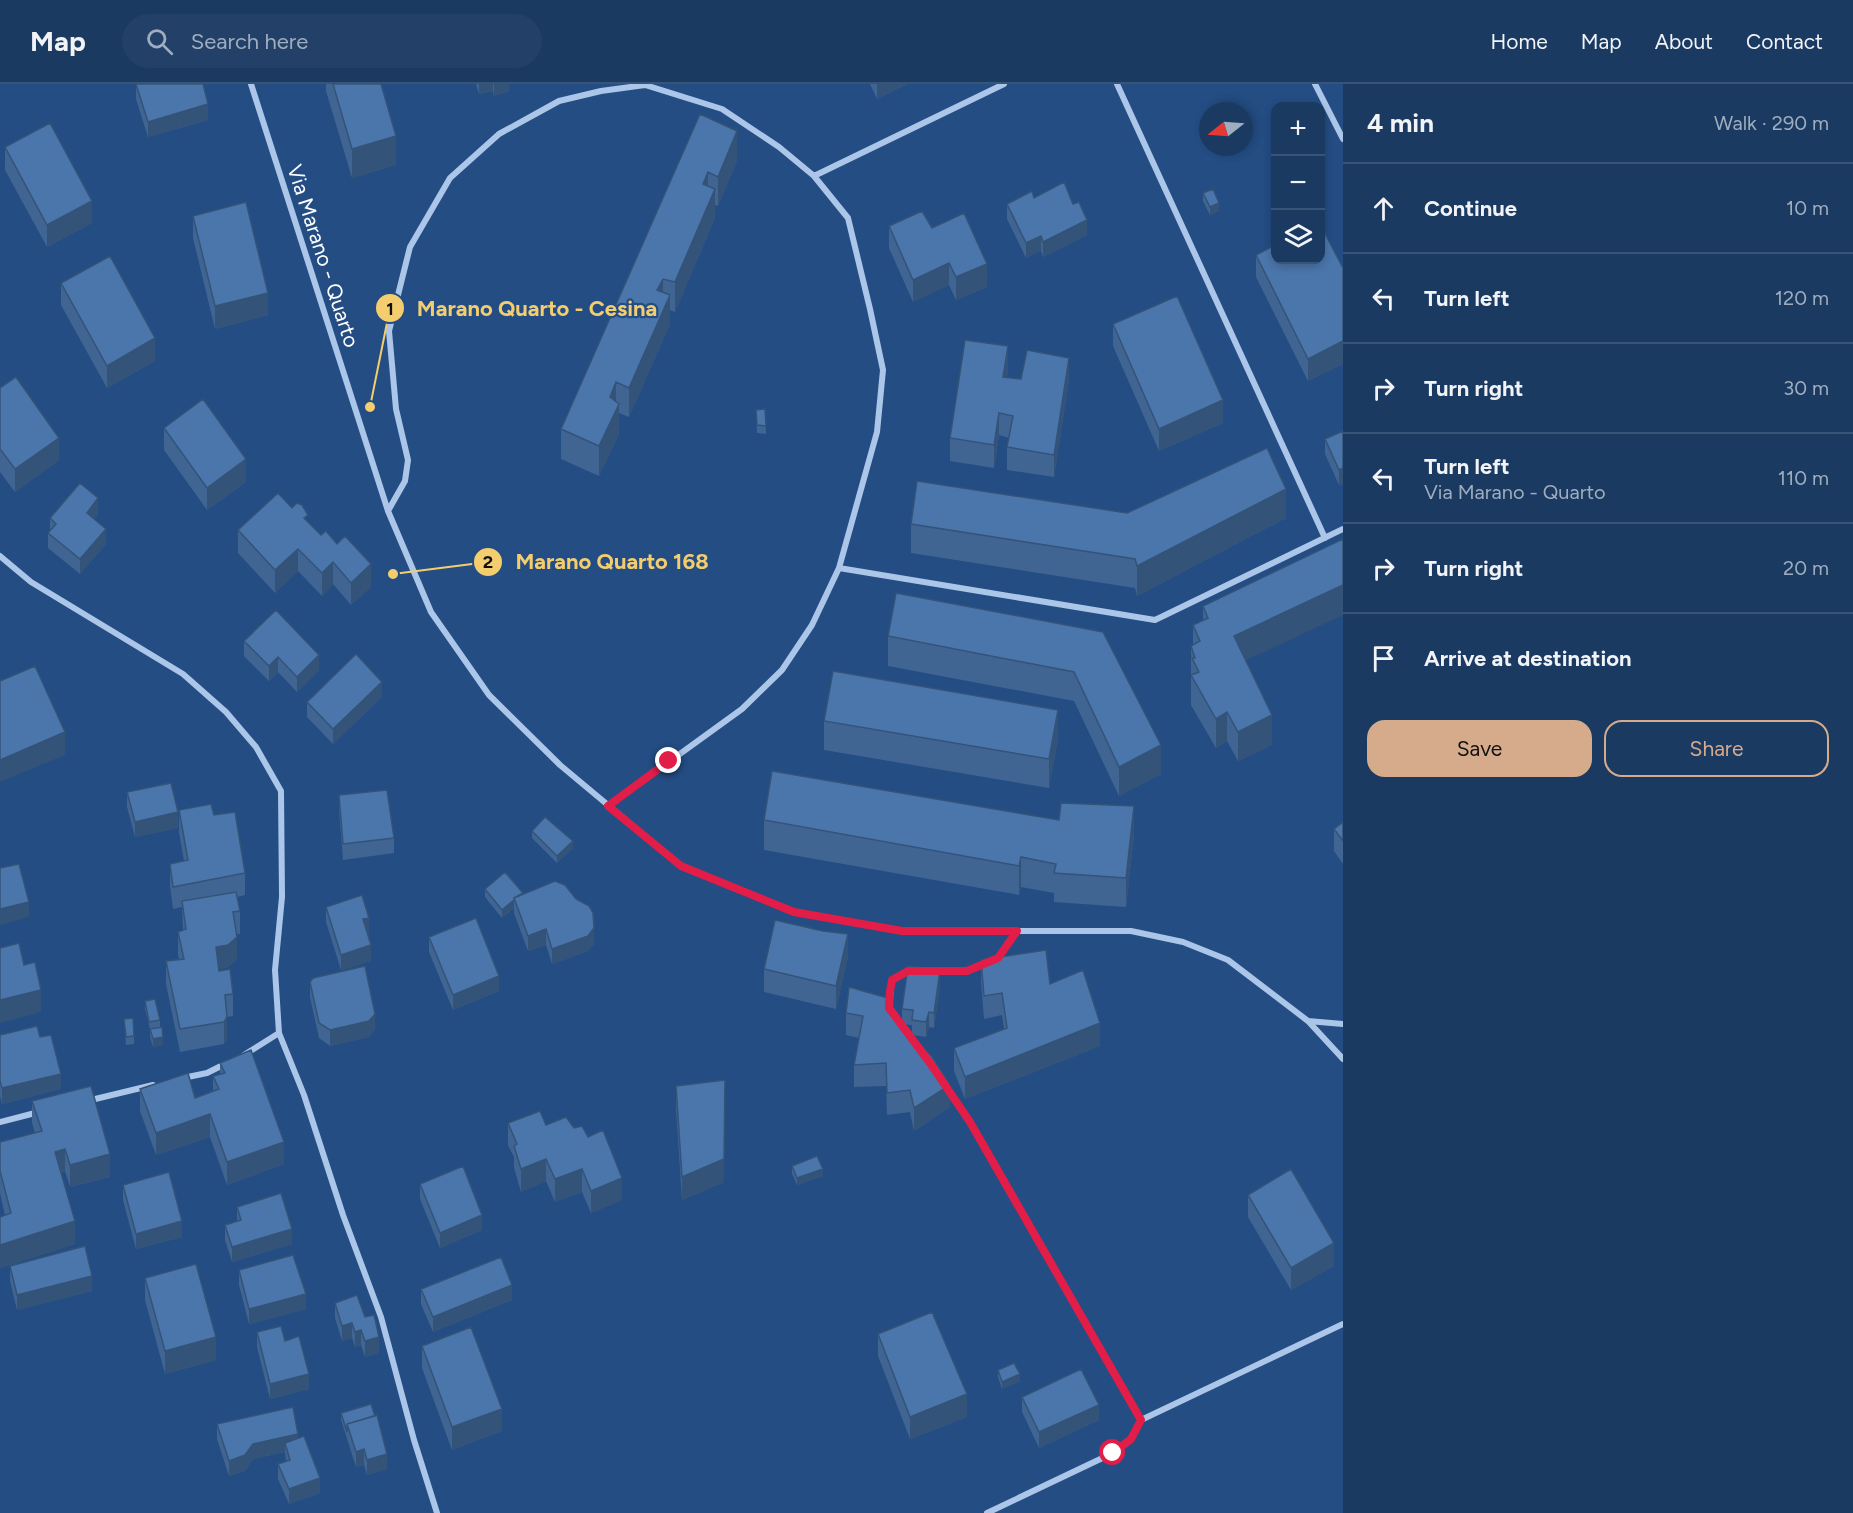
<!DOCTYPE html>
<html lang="en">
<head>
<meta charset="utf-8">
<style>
	body { margin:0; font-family:Figtree,sans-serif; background:#234168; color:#f1f3f6 }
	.controls { position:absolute; right:18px; top:18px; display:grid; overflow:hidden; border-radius:12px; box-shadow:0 3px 9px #0003 }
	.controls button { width:54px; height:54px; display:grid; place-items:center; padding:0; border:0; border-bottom:2px solid #385477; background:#1a3a62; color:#f1f3f6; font:30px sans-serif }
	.compass { position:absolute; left:1199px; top:18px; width:54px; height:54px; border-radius:50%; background:#1a3a62; box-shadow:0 3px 9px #0003; rotate:253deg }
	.stop { position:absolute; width:18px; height:18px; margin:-14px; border:4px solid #e11d48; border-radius:50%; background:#fff }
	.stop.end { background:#e11d48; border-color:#fff; box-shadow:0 2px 6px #0008 }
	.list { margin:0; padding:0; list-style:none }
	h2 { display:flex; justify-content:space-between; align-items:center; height:78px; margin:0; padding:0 24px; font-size:26px }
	h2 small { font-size:20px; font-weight:400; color:#9fadbe }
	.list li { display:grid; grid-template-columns:39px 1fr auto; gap:18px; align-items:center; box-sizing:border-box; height:90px; padding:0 24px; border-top:2px solid #385477 }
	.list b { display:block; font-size:22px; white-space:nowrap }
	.list p { margin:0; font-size:20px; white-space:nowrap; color:#9fadbe }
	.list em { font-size:20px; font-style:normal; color:#9fadbe }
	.actions { display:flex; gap:12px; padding:18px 24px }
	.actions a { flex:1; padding:14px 0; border:2px solid #d6ab8b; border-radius:18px; text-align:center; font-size:21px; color:#d6ab8b }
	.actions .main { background:#d6ab8b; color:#111 }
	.icon { flex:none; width:33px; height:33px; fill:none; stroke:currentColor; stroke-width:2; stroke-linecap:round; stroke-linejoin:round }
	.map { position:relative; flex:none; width:1343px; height:1429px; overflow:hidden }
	header { display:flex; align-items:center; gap:36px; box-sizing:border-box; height:84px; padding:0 30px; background:#1a3a62; border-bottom:2px solid #385477 }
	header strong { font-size:28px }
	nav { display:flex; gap:33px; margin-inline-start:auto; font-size:21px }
	.search { width:420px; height:54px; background:#234168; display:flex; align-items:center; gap:15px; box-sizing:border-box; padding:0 21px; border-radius:33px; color:#9fadbe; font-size:22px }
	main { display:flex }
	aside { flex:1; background:#1a3a62 }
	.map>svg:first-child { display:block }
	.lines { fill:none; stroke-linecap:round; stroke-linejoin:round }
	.street { stroke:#abc6e8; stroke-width:6 }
	.wall { fill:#406593 }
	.shaded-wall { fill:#345378 }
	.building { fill:#4b76ab; stroke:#345378; stroke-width:1.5 }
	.route { stroke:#e11d48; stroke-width:8 }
	.labels { text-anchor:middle; stroke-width:4.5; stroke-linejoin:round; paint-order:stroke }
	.street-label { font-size:21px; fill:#fff; stroke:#234d83 }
	.leader { fill:none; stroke:#f3cd6e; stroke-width:2 }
	.callout-dot { fill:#f3cd6e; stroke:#234d83; stroke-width:2 }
	.mark-label { font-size:18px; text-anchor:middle; font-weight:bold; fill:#111 }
	.callout-label { font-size:22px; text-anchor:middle; font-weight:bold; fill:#f3cd6e; stroke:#234d83; stroke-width:4.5; stroke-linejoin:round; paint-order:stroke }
</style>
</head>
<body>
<header>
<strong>Map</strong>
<div class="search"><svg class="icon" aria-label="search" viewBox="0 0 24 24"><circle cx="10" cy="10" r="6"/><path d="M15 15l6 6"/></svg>Search here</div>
<nav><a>Home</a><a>Map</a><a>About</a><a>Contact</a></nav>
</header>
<main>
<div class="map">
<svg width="1343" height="1429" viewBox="0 0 1343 1429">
	<rect width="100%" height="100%" fill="#234d83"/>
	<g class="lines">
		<path class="street" d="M251,0L388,427L431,528L489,611L560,681L681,782L794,828L902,847H1131L1183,858L1228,876L1308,937L1343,975
			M1117,0L1325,454
			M1315,0L1343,55
			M814,92L1004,0
			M388,427L405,397L408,376L396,325L389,247L410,163L450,94L499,50L559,17L601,7L645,1L722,25L779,63L814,92L848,134L870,225L883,286L877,348L839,484L812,541L782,586L742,625L608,722
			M0,472L31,498L183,590L226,628L256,663L281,707L282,813L275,886L279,949L304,1011L343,1131L381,1233L414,1356L437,1429
			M839,484L1155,536L1343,445
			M934,887H967L998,874L1017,847
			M889,924L892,896L908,887H914
			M1308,937L1343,940
			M244,971L279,949
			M183,994L207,989L227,979
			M946,1003L970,1038L1141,1336
			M87,1017L153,1001
			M0,1038L39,1028
			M987,1429L1113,1369L1131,1355L1141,1336L1343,1240"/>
	</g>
	<path class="wall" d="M136,0L208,36L148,53L136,15Z
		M326,0H381L396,81L352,94L326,7Z
		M476,0H509V7L494,12L493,7L479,10Z
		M870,0H907L877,15Z
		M700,30L737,77L718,122L715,121V134L675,228L670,226V240L629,333L619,329V350L599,392L561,375V345Z
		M5,63L92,139L47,163L5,86Z
		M1203,109L1219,127L1210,131L1203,117Z
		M1034,114L1087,151L1043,173L1041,167L1026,174L1007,135V120Z
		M193,132L268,231L215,245L193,154Z
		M889,142L932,144L987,203L956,216L949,201L913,218L889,164Z
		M1256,171L1343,184V280L1308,297L1256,193Z
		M61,199L155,277L107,304L61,221Z
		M1113,240L1223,339L1159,367L1113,262Z
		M1008,285L1007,293L1021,295L1069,296L1054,393L1007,386V363L1009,354L999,351L994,384L950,377V354Z
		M0,304L59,376L15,408L0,388Z
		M765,325L766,350L757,349L756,326Z
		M164,344L246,398L207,426L164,366Z
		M1343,347V400L1339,401L1325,370V355Z
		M292,424L308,438L371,503L351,521L333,500L322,512L298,487L275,509L238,469V446Z
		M1127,429L1286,434L1137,512L1135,504L911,469V440Z
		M98,430L94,435L106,460L80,490L48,464V449L50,447V434Z
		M1203,522L1245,576L1272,661L1238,677L1227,657L1216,664L1191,621V562L1193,561V541L1203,537Z
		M1103,548L1161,690L1119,712L1074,617L888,582V552Z
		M244,557L319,586L297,608L278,588L269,597L244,572Z
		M382,613L333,660L307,633V618Z
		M824,637L1058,655L1049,704L824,666Z
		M127,708L178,744L135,753L127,723Z
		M339,711L394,754V769L343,776L339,726Z
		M179,726L214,731L245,789V811L237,813L240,827V850H237V875L228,883L219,885L233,910V932L227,933V956L224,960L180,968L166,900V877L179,875L178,871V848L183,846L182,823L173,825L170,802V780L184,777L179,748Z
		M764,736L1134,751L1126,823L1054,818V809L1021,803L1019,811L764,766Z
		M1343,738V780L1334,767V745Z
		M532,747L573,764L557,779L532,754Z
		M485,805L523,810L594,860L588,867L552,880L546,861L528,867L514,829V824L502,834L485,813Z
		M326,823L369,849H367L371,877L341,886L326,838Z
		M429,853L499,907L453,926L429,868Z
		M848,873L836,925L764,908V885Z
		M981,876L1050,900L1100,962L965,1015L954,987V964L1004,945L1002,931L984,935L981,898Z
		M310,898L375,945L369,953L330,962L319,954L310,913Z
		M940,902L934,944L929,943L926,953L912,951V941L902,940V925Z
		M849,903L904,943L950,1023L914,1047L910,1028L887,1031L886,1002L854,1003V981L859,954L846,951V929Z
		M145,917L160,936V943L163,961L153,963L150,953V945L145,925Z
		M124,935L134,952V960L126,961Z
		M0,951L61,1005L2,1020L0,1012Z
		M220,979L284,1080L227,1101L210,1053L156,1071L140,1027V1005L195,1014L213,1007V992L220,990Z
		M676,1002L724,1098L682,1116L676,1025Z
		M32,1017L110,1093L70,1103L65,1087L61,1089L75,1160L0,1184V1133L5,1131L0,1109V1058L35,1049L32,1039Z
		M508,1039L546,1041L622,1116L591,1129L582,1108L555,1118L546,1097L521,1108L514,1084V1073L508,1061Z
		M792,1082L823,1092L797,1101L792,1090Z
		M420,1100L482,1146L440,1164L420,1115Z
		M123,1101L182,1153L136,1165L123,1116Z
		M1248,1111L1334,1182L1291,1206L1248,1133Z
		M237,1123L292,1160L232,1178L225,1156V1141L237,1137Z
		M10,1182L92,1207L17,1226L10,1197Z
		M239,1186L306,1225L249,1240L239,1201Z
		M145,1194L216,1276L165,1290L145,1216Z
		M421,1205L512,1216L433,1248L421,1220Z
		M357,1211L379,1269L365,1273L361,1261L355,1263L352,1254L342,1257L335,1234V1219Z
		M257,1248L285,1257L309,1305L270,1315L257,1263Z
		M878,1250L967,1333L910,1355L878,1272Z
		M422,1262L502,1347L452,1366L422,1284Z
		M998,1286L1020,1297L1002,1305L998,1293Z
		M1022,1313L1099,1336L1039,1364L1022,1328Z
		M341,1329L375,1332L387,1385L367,1391L364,1381L356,1383L341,1336Z
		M217,1340L298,1354L320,1409L289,1420L278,1395V1380L286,1377L285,1368L253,1375L245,1387L229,1392L217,1355Z"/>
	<path class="shaded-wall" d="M479,0H493V7L479,10Z
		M494,0H509V7L494,12Z
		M877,0H907L877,15Z
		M208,20V36L148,53V38Z
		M737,47V77L718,122V93Z
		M396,52V81L352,94V65Z
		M708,88V117L703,100Z
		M715,105V134L675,228V198Z
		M92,117V139L47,163V141Z
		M1219,119V127L1210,131V123Z
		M1087,136V151L1043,173V158Z
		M1041,152V167L1026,174V159Z
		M949,179V201L913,218V196Z
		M987,180V203L956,216V193Z
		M663,195V224L657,206Z
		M268,209V231L215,245V222Z
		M670,211V240L629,333V304Z
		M155,254V277L107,304V282Z
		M1343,257V280L1308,297V275Z
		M1008,262V285L1003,315V293Z
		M1069,274V296L1054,393V371Z
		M616,298V327L619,320V350L599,392V362L610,313Z
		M1223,316V339L1159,367V345Z
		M999,329V351L994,384V361Z
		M59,354V376L15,408V385Z
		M246,375V398L207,426V404Z
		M1343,384V400L1339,401V386Z
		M1286,405V434L1137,512V482Z
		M98,414V430L87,444V429Z
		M106,445V460L80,490V475Z
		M298,465V487L275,509V486Z
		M333,478V500L322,512V489Z
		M371,480V503L351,521V499Z
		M1343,501V531L1234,582V552Z
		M319,571V586L297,608V593Z
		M278,573V588L269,597V582Z
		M382,598V613L333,660V645Z
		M1058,626V655L1049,704V675Z
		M1227,628V657L1216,664V635Z
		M1272,631V661L1238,677V648Z
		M65,648V671L0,698V676Z
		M1161,661V690L1119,712V683Z
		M1134,722V751L1126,823V794Z
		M178,728V744L135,753V738Z
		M573,757V764L557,779V772Z
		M1021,773V803L1019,811V782Z
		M514,816V824L502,834V826Z
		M29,818V833L0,841V825Z
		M369,834V849L363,851V835Z
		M594,844V860L588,867L552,880V865Z
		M546,845V861L528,867V852Z
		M848,850V873L836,925V902Z
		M237,853V875L228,883L216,886V863Z
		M371,861V877L341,886V871Z
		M940,886V902L934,944V929Z
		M499,892V907L453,926V911Z
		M41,906V928L0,939V916Z
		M929,928V943L926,953V938Z
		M375,930V945L369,953L330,962V946Z
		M227,933V956L224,960V938Z
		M1100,939V962L965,1015V993Z
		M163,953V961L153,963V955Z
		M61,990V1005L2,1020V1004Z
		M725,996L724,1098L682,1116V1093Z
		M950,1001V1023L914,1047V1024Z
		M210,1030V1053L156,1071V1049Z
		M284,1058V1080L227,1101V1078Z
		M65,1065V1087L55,1090V1068Z
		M110,1070V1093L70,1103V1081Z
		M546,1075V1097L521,1108V1085Z
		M582,1085V1108L555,1118V1095Z
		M823,1085V1092L797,1101V1094Z
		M622,1094V1116L591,1129V1107Z
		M482,1131V1146L440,1164V1149Z
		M75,1137V1160L0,1184V1161Z
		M182,1137V1153L136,1165V1150Z
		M292,1145V1160L232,1178V1163Z
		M1334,1159V1182L1291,1206V1184Z
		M92,1192V1207L17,1226V1211Z
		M512,1201V1216L433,1248V1233Z
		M306,1210V1225L249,1240V1225Z
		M352,1239V1254L342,1257V1242Z
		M361,1246V1261L355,1263V1248Z
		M216,1253V1276L165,1290V1267Z
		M379,1253V1269L365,1273V1257Z
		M309,1290V1305L270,1315V1300Z
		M1020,1290V1297L1002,1305V1298Z
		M967,1310V1333L910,1355V1333Z
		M1099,1321V1336L1039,1364V1348Z
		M502,1325V1347L452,1366V1343Z
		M298,1350V1366L285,1359V1368L253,1375L245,1387L229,1392V1377L253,1360Z
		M364,1365V1381L356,1383V1368Z
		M387,1370V1385L367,1391V1376Z
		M320,1394V1409L289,1420V1405Z"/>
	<path class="building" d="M136,0H203L208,20L148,38Z
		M333,0H381L396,52L352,65Z
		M700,30L737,47L718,93L708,88L703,100L715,105L675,198L663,195L657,206L670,211L629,304L616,298L610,313L619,320L599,362L561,345Z
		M50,39L92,117L47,141L5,63Z
		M1064,98L1073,120L1079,118L1087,136L1043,158L1041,152L1026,159L1007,120L1032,107L1034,114Z
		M1213,105L1219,119L1210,123L1203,109Z
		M246,118L268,209L215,222L193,132Z
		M922,127L932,144L964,129L987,180L956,193L949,179L913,196L889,142Z
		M1320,140L1343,184V257L1308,275L1256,171L1275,161V176H1320Z
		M110,172L155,254L107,282L61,199Z
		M1177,212L1223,316L1159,345L1113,240Z
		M965,256L1008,262L1003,293L1021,295L1027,266L1069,274L1054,371L1007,363L1013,332L999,329L994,361L950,354Z
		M16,293L59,354L15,385L0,365V304Z
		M203,315L246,375L207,404L164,344Z
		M765,325L766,342L757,341L756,326Z
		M1343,347V384L1339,386L1325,355Z
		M1267,364L1286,405L1137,482L1135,475L911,440L917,397L1127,429Z
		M80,399L98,414L87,429L106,445L80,475L48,449L56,440L50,434Z
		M278,409L292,424L297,419L302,421L308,431L304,434L321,451L326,447L337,460L345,452L371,480L351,499L333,478L322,489L298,465L275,486L238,446Z
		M1343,455V501L1234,552L1272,631L1238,648L1227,628L1216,635L1191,591L1199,588L1192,574H1195L1191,562L1200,557L1193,541L1208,534L1203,522Z
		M896,509L1103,548L1161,661L1119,683L1074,588L888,552Z
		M276,526L319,571L297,593L278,573L269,582L244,557Z
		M356,570L382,598L333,645L307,618Z
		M35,582L65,648L0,676V597Z
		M833,587L1058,626L1049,675L824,637Z
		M772,687L1059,736L1061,719L1134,722L1126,794L1054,789L1056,780L1021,773L1019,782L764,736Z
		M171,699L178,728L135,738L127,708Z
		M387,706L394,754L343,760L339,711Z
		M211,720L214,731L235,728L245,789L173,803L170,780L188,776L179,726Z
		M545,733L573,757L557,772L532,747Z
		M1343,738V757L1334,745Z
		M19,780L29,818L0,825V784Z
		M505,788L523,809L514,814V816L502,826L485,805Z
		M555,797L565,801L576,815L589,822L593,829L594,844L588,852L552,865L546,845L528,852L514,814Z
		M236,808L240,827L233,828L237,853L228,861L216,863L219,887L230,885L233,910L225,911L227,933L224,938L180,945L166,877L184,875L178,848L186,845L182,817Z
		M362,811L369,834L363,835L371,861L341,871L326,823Z
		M476,834L499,892L453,911L429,853Z
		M775,836L823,847L848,850L836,902L764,885Z
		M19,859L24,881L35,878L41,906L0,916V864Z
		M1046,866L1050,900L1083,886L1100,939L965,993L954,964L1007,944L1002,909L984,912L981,876Z
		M365,882L375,930L369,937L330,946L319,939L310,898L313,894Z
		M908,882L940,886L934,929L929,928L926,938L912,936L913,926L902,925Z
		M849,903L888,914L904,943L932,973L950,1001L914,1024L910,1006L887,1009L886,979L854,981L863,932L846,929Z
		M155,915L160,936L149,938L145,917Z
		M133,934L134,952L126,953L124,935Z
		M37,942L40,953L51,951L61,990L2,1004L0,997V951Z
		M162,943L163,953L153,955L150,945Z
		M251,966L284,1058L227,1078L210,1030L156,1049L140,1005L188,989L195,1014L219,1005L213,992L225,989L220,979Z
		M725,996L724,1075L682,1093L676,1002Z
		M91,1002L110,1070L70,1081L65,1065L55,1068L75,1137L0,1161V1133L11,1129L0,1087V1058L42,1047L32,1017Z
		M540,1027L546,1041L566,1033L574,1044L582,1042L588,1053L603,1046L622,1094L591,1107L582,1085L555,1095L546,1075L521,1085L514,1062L517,1060L508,1039Z
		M817,1072L823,1085L797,1094L792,1082Z
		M463,1082L482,1131L440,1149L420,1100Z
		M1291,1085L1334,1159L1291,1184L1248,1111Z
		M169,1088L182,1137L136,1150L123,1101Z
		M281,1109L292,1145L232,1163L225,1141L241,1136L237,1123Z
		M85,1162L92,1192L17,1211L10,1182Z
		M293,1171L306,1210L249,1225L239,1186Z
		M501,1173L512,1201L433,1233L421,1205Z
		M196,1180L216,1253L165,1267L145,1194Z
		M357,1211L365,1233L374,1231L379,1253L365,1257L361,1246L355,1248L352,1239L342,1242L335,1219Z
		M932,1228L967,1310L910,1333L878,1250Z
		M281,1242L285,1257L299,1252L309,1290L270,1300L257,1248Z
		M471,1243L502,1325L452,1343L422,1262Z
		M1014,1279L1020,1290L1002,1298L998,1286Z
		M1081,1285L1099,1321L1039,1348L1022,1313Z
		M371,1320L375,1332L347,1340V1348L341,1329Z
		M293,1323L298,1350L253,1360L245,1371L229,1377L217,1340Z
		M377,1331L387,1370L367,1376L364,1365L356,1368L347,1340Z
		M304,1352L320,1394L289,1405L278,1380L290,1376L285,1359Z"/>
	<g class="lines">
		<path class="route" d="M669,677L608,722L681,782L794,828L902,847H1017L998,874L967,887H908L892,896L890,907L889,924L930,979L970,1038L1141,1336L1131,1355L1113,1369"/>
	</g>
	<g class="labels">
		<g class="street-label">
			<text transform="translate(323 172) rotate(72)" y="7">Via Marano - Quarto</text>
		</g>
	</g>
	<path class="leader" d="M370 323L390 224M393 490L488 478"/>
	<g class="callout-dot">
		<circle cx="370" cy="323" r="6"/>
		<circle cx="393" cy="490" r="6"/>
		<circle cx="390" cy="224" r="15"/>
		<circle cx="488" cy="478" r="15"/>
	</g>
	<g class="mark-label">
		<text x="390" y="231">1</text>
		<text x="488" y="484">2</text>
	</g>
	<g class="callout-label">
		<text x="537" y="232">Marano Quarto - Cesina</text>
		<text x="612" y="485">Marano Quarto 168</text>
	</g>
</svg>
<div class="controls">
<button>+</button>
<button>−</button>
<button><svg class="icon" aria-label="layers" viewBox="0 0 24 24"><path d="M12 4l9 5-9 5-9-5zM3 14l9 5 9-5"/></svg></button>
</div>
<svg class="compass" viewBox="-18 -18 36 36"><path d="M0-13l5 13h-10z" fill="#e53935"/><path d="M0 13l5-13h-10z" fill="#9fadbe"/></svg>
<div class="stop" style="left:1113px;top:1369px"></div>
<div class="stop end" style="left:669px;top:677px"></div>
</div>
<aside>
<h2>4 min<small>Walk · 290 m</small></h2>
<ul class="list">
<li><svg class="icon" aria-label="ahead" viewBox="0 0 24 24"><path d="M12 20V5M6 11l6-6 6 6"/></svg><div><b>Continue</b></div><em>10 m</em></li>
<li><svg class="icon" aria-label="left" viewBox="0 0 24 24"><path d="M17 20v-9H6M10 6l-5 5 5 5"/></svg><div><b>Turn left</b></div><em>120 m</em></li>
<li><svg class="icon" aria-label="right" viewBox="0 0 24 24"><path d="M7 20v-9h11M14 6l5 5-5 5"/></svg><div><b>Turn right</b></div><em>30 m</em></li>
<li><svg class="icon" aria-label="left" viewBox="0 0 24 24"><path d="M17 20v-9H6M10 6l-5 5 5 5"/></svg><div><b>Turn left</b><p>Via Marano - Quarto</p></div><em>110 m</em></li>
<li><svg class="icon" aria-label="right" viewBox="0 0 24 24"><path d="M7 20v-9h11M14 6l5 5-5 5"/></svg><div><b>Turn right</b></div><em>20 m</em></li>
<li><svg class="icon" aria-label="arrive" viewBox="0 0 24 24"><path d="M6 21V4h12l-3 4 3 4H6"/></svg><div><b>Arrive at destination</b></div></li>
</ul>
<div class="actions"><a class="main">Save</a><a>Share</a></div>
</aside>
</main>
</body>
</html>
